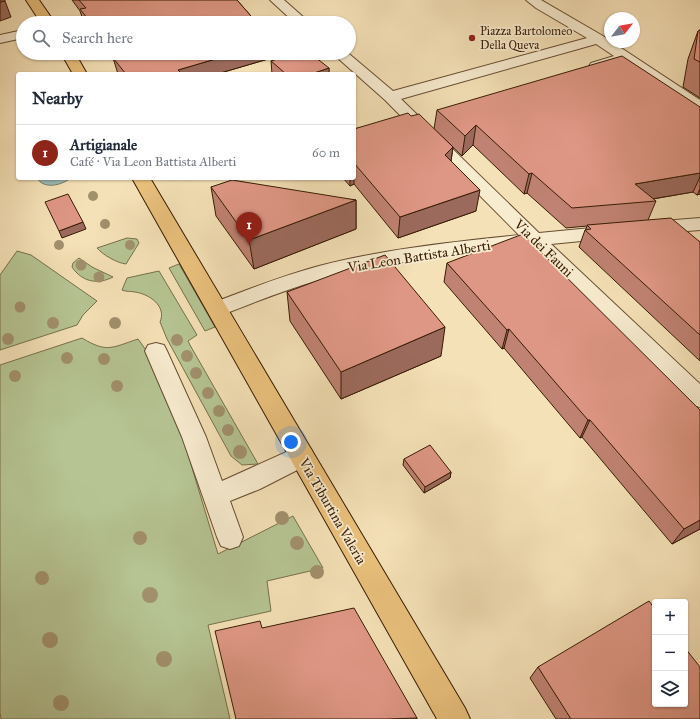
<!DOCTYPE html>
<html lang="en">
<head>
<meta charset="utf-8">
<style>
	body { margin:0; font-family:"IM FELL Great Primer",serif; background:#f2f2f3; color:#1f2937 }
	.controls { position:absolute; right:12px; bottom:12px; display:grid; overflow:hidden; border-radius:4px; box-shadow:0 1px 3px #0004 }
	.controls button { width:36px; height:36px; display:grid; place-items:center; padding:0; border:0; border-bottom:1px solid #e0e1e3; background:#fff; color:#1f2937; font:20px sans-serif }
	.compass { position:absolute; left:604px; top:12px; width:36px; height:36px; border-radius:50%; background:#fff; box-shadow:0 1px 3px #0004; rotate:59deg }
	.you { position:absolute; left:291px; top:442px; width:14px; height:14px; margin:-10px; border:3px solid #fff; border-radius:50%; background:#1a73e8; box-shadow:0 0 0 6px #1a73e833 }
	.badge { display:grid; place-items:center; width:26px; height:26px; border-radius:50%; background:#8f2418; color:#fff; font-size:13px; font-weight:700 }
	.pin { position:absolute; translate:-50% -33px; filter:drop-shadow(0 1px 2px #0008) }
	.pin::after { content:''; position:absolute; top:21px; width:14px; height:12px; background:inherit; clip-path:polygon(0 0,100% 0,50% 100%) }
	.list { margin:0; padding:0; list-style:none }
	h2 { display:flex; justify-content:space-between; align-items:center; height:52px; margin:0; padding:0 16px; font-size:17px }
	h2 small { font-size:13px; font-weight:400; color:#747a83 }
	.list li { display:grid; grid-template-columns:26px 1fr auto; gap:12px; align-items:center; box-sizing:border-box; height:56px; padding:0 16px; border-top:1px solid #e0e1e3 }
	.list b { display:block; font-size:15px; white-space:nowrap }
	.list p { margin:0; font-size:13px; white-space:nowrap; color:#747a83 }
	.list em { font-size:13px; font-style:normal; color:#747a83 }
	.icon { flex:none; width:22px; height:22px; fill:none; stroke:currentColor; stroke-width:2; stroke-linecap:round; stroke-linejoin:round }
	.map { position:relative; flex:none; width:700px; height:719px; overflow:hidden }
	.search { position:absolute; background:#fff; box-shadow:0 1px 3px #0004; left:16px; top:16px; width:340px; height:44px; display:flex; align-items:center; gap:10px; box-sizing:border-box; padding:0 14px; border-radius:22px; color:#747a83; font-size:15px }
	.panel { position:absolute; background:#fff; box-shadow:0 1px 3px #0004; left:16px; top:72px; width:340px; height:108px; border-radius:4px }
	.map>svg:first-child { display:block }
	.green { fill:#b6c493; stroke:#76704b }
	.water { fill:#9dbcb4; stroke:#747c6d }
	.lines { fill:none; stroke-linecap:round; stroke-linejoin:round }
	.minor-casing { stroke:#664c30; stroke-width:2 }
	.major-casing { stroke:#371b03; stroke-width:2 }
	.minor { fill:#f8ecd0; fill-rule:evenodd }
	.major { fill:#eac07c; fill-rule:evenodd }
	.tree { fill:#a1906c }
	.wall { fill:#c08272; stroke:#371b03 }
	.shaded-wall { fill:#9c6a5d; stroke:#371b03 }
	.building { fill:#df9785; stroke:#371b03 }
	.poi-dot { fill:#8f2418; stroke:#f8ecd0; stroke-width:1.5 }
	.labels { text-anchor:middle; stroke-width:3.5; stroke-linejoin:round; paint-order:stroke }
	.far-poi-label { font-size:12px; fill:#371b03; stroke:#f8ecd0; text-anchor:start }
	.street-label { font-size:14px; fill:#371b03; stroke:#f8ecd0 }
</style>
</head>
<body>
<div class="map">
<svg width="700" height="719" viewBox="0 0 700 719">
	<rect width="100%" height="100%" fill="#f5e1b7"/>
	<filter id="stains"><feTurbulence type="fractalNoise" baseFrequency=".005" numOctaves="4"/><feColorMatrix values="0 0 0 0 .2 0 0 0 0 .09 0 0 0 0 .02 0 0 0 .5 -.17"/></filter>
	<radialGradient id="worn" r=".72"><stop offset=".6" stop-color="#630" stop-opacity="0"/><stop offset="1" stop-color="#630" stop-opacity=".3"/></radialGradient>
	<path class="green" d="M127,238L137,239L139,243L126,264C117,263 103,255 97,248Z
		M17,251L31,255L97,301L83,315L77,325L0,350V275Z
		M79,258L92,267L113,277C98,285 82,282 72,267L73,263Z
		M179,264L215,327L205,331L169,268Z
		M159,271L197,335L188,341L190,345L258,464L242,465L231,456L167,339L160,322C167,306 149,294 135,292C130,291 127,292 122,290L127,278Z
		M82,338C107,353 111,348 138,339L151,357L174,408L218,554L293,516L323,568L267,581L271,611L208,625L230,719H1L0,712V365Z"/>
	<path class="water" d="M37,178H71C62,185 44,190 37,178Z"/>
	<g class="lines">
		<defs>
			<path id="minor" d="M270,0H284L310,23H295Z
				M526,0H541L603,36L700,100V112L694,110L624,62L596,70L591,69L589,66L591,63L614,56L596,44L401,99L539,233L612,226L619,228L621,232L619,236L612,238L551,244L700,384V407L692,405L530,246C460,254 387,261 319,280C287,289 256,302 224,314L217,317L210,314L207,309L210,304C246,290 282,276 319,266C384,249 452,242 519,235L385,100L332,53H348L393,91L587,38L536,8Z
				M23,30V38L0,43V35Z
				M700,218V230L650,234L643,232L641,228L643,224L650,222Z
				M156,343L164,345L167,351L206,437L222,481L302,445L311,449L314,456L311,463L260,489L230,501L243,537L239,546L230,549L221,546L217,537L182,437L145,351L148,345Z"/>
			<path id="major" d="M26,0H39L55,23H41Z
				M61,53H75L87,74H73Z
				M132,178H150L465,708L470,719H437Z"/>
		</defs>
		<use href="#minor" class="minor-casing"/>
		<use href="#major" class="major-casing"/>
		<use href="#minor" class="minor"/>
		<use href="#major" class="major"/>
	</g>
	<g class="tree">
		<circle cx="93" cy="196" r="5"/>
		<circle cx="105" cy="224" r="5"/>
		<circle cx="59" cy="245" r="5"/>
		<circle cx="130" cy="245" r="5"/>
		<circle cx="81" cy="265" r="5.5"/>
		<circle cx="99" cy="277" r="5.5"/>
		<circle cx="20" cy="307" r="5.5"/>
		<circle cx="53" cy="323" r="6"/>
		<circle cx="115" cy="323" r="6"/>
		<circle cx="8" cy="339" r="6"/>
		<circle cx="177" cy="340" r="6"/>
		<circle cx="187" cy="356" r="6"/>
		<circle cx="67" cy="358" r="6"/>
		<circle cx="104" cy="359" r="6"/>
		<circle cx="196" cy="373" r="6"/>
		<circle cx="15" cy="376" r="6"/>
		<circle cx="117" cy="386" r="6"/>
		<circle cx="208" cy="393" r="6"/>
		<circle cx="219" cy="411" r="6"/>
		<circle cx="228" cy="430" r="6"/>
		<circle cx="240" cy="452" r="7"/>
		<circle cx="282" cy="518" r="7"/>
		<circle cx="140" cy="538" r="7"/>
		<circle cx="297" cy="543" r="7"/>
		<circle cx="317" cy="572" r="7"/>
		<circle cx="42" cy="578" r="7"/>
		<circle cx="150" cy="595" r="8"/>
		<circle cx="50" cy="640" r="8"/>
		<circle cx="164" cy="659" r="8"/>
		<circle cx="61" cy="703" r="8"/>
	</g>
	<path class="wall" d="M72,0H237L257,23H84L80,11Z
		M700,30V98L683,87L688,59L698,31Z
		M108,53H275V57L217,74H118L114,61Z
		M271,61L329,68V74H272Z
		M700,107V194L697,195L693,192L653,199L656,201L648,220L700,242V361L579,247L585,230L586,229L587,226L566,228L527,193L524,194L473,145L462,156L434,129L437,110Z
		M411,116L453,147L451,161L476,211L398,238L354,184L350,186L343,178H354V129Z
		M211,187L356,200V229L254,269L216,216Z
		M447,263L700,529L672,544L582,437L580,438L504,348L502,349L444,282Z
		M287,292L441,356L341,399L290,321Z
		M404,459L451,472L450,478L424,493L403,465Z
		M262,628L417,718V719H236Z
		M538,667L700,719H556L530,678Z"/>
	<path class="shaded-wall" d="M5,1L11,17L0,21V2Z
		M236,53H275V57L217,74H179L178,70Z
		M329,68V74H311Z
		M476,125L473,145L462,156L465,136Z
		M453,147L450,168L445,155Z
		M532,173L527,193L524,194L529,174Z
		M700,173V177L693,192L628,203L635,184Z
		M350,178H354V184L350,186Z
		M700,189V194L697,195Z
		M480,190L476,211L398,238L400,217Z
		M356,200V229L254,269L249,240Z
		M83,222L86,229L62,238L59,231Z
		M445,327L441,356L341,399V372Z
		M509,329L504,348L502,349L507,330Z
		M588,420H590L582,437L580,438Z
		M451,472L450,478L424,493L425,487Z
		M700,520V529L672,544L684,529Z"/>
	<path class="building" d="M0,0H5V1L0,2Z
		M79,0H237L257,23H91L80,9L86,8Z
		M700,30V62L694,59L698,31Z
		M115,53H236L178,70L182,74H126L113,58L118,57Z
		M296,53H310L329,68L311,74H286L271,61Z
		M622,56L700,107V173L635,184L656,201L572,208L532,173L529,174L476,125L465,136L437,110Z
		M408,113L411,116L419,114L453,147L445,155L480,190L400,217L354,163V129Z
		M232,180L356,200L249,240L211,187Z
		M68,194L83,222L59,231L45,202Z
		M671,218L700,242V335L585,230L591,229L587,225Z
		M523,234L700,410V520L684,529L590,420H588L509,329L507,330L447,263Z
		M385,255L445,327L341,372L287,292Z
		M430,445L451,472L425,487L404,459Z
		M649,601L655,609V704H685V648L700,667V719H571L538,667Z
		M354,608L417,718L387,719H236L215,631L260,621L262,628Z"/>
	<circle class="poi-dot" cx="472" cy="38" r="4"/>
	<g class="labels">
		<g class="far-poi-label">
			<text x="480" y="35">Piazza Bartolomeo<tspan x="480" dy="14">Della Queva</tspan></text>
		</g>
		<g class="street-label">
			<text transform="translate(544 248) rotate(44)" y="5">Via dei Fauni</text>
			<text transform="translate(419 256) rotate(-9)" y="5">Via Leon Battista Alberti</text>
			<text transform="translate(333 511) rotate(60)" y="5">Via Tiburtina Valeria</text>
		</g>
	</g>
	<rect width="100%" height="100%" filter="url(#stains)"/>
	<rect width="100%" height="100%" fill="url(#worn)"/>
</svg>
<div class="controls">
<button>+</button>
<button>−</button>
<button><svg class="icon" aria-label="layers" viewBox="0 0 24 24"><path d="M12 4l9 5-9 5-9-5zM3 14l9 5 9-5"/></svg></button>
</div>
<svg class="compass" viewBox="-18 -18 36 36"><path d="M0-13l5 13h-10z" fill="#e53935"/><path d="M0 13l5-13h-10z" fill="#747a83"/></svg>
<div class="you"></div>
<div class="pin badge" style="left:249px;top:245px">1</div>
<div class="search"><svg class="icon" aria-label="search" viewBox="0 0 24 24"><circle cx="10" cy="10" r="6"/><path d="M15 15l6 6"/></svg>Search here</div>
<section class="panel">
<h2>Nearby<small></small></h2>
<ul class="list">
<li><span class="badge">1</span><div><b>Artigianale</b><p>Café · Via Leon Battista Alberti</p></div><em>60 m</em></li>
</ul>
</section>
</div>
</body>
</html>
